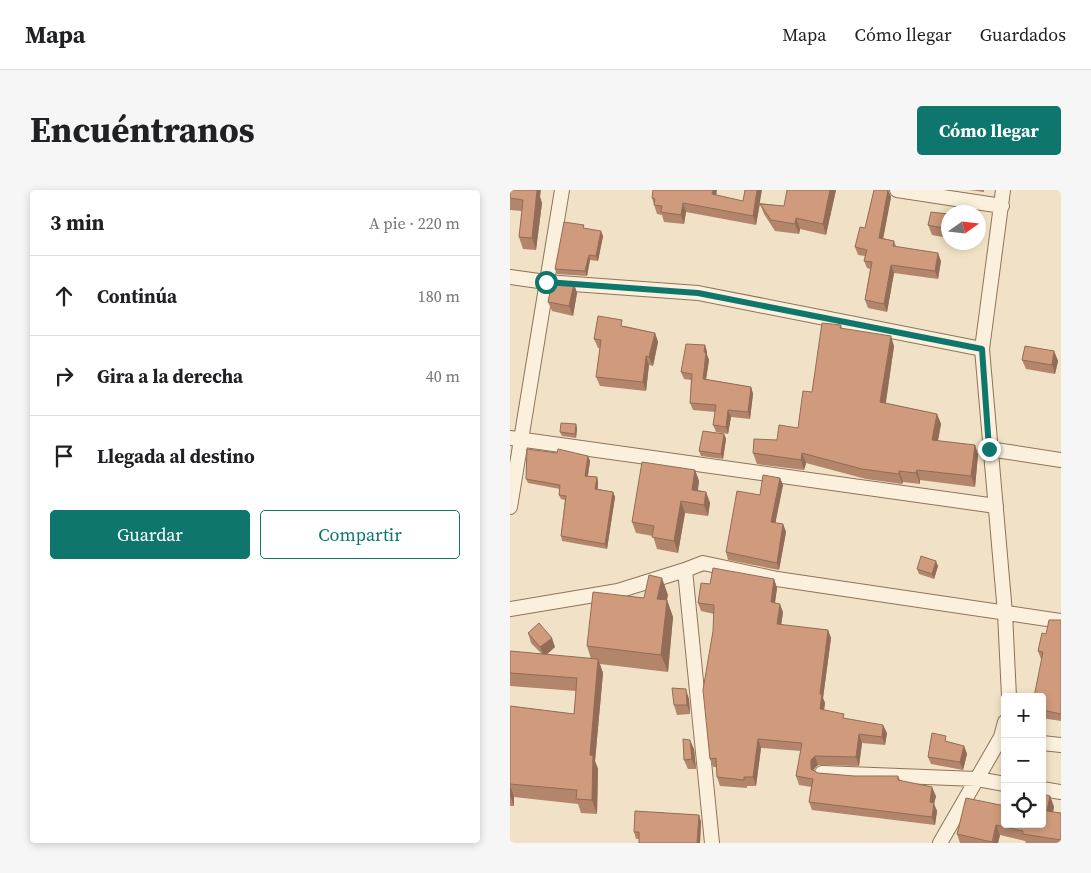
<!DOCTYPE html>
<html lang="es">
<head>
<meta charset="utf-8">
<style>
	body { margin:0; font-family:"Source Serif 4",serif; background:#f6f6f6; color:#202124 }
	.controls { position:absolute; right:15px; bottom:15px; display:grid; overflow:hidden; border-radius:5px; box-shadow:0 2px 8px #0003 }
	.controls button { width:45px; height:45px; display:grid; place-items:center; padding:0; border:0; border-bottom:1px solid #e0e0e0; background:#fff; color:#202124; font:25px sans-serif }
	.compass { position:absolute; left:431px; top:15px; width:45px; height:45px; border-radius:50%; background:#fff; box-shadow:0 2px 8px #0003; rotate:76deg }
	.stop { position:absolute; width:15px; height:15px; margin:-11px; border:4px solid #0f766e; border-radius:50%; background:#fff }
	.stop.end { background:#0f766e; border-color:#fff; box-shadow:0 1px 5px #0008 }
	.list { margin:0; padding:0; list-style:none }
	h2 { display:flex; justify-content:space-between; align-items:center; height:65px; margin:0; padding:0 20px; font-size:21px }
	h2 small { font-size:16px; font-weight:400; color:#757577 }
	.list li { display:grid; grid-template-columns:32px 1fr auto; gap:15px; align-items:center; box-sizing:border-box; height:80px; padding:0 20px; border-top:1px solid #e0e0e0 }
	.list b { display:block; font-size:19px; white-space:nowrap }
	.list em { font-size:16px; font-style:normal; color:#757577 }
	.actions { display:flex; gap:10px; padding:15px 20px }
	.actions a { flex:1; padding:11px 0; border:1px solid #0f766e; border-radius:5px; text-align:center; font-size:18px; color:#0f766e }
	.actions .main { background:#0f766e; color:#fff }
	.icon { flex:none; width:28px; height:28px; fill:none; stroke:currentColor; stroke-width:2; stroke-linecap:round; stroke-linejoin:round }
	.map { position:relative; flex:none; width:551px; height:653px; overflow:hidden; border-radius:5px }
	header { display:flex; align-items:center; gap:30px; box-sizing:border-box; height:70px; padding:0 25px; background:#fff; border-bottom:1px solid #e0e0e0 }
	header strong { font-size:24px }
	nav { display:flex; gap:28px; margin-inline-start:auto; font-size:18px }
	.intro { display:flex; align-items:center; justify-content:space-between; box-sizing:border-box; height:120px; padding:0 30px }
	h1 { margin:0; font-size:35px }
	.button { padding:12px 22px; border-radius:5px; background:#0f766e; color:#fff; font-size:18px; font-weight:700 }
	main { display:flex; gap:30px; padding:0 30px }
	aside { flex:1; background:#fff; border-radius:5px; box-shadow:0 2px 8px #0003 }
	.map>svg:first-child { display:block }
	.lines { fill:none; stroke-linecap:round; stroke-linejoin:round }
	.street-casing { stroke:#8e735b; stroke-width:16 }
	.street { stroke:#faf0db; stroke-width:14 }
	.wall { fill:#b3856b }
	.shaded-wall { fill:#926c57 }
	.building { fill:#d09b7c; stroke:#926c57 }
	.route { stroke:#0f766e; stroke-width:6 }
</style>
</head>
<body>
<header>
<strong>Mapa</strong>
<nav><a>Mapa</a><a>Cómo llegar</a><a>Guardados</a></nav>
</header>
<div class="intro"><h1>Encuéntranos</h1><a class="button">Cómo llegar</a></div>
<main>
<aside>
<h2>3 min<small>A pie · 220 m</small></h2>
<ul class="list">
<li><svg class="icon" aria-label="ahead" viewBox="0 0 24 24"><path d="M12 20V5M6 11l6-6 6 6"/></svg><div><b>Continúa</b></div><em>180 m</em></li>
<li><svg class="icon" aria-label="right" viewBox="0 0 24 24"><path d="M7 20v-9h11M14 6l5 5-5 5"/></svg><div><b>Gira a la derecha</b></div><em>40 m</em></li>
<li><svg class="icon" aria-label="arrive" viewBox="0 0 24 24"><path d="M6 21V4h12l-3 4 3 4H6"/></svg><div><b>Llegada al destino</b></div></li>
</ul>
<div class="actions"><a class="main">Guardar</a><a>Compartir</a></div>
</aside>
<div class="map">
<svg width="551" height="653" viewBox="0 0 551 653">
	<rect width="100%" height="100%" fill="#f1e2c7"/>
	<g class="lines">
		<defs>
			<path id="street" d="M387,0L492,16
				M493,0L472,159L495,423L499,507
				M0,87L36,92L188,103L472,159
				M0,248L486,316
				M479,259L551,270
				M0,317L52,0
				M175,380L193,373L267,389L551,431
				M0,419L108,401L175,380L202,653
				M532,553L551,555
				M312,583L467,589L495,594
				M532,599L551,602
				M430,653L491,547L495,532"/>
		</defs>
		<use href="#street" class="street-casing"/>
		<use href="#street" class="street"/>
	</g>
	<path class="wall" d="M0,0L30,7L32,13L26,60L13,59L9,47L12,21L0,20Z
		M326,0L316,45L290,39L289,44L265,41L254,24L250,14L246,35L176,22L174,34L154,32L152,25L147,24L142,8L207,6L233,11L274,16Z
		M364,0H378L381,7L373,48L384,51L386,56L431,71L428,89L384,83L377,122L358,118L355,110L360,79L357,78L354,71L355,66L348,65L345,57L355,38Z
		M459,0H474V2Z
		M438,24V48L422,45L418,35Z
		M75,38L93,46L88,71L80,70L77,86L47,84L45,79Z
		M64,94L67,103L63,126L42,121L38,112Z
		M331,135L332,138L384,156L376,213L427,224L431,234L428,251L465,255L468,265L465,297L410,290V294L393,292L392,294L356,289L296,273L294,280L247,274L243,263L288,238L302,202Z
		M115,136L145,143L148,152L143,176L139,175L136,201L90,196L86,187L90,158H88L84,149Z
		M195,155L197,162V165L199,170L196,189L241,197L243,204L240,229L221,227L218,244L206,242L203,235L205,222L183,220L180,213L181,190L174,189L171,182Z
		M544,161L548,171L545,184L516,179L512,170Z
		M66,234L67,239L66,248L52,246L50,242Z
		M214,244L216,249L213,269L191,266L189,261Z
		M78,266L80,271L78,286L87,287L88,292V299L103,302L105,307L97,359L52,351L51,346L55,310L51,309L49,305L50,299L18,293L16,289Z
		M185,280L189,291L188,300L196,302L200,313L198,326L175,323L168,363L147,359L143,346L126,343L122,332Z
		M270,288L273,295L265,333L273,334L276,342L269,380L218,370L216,362L250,305Z
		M428,376L424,389L409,384L407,379Z
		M264,389L267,398L265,412L273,422L271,435L318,440L321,448L313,508L315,513L314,520L336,529L377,543L375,555L352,553L349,576L308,575L304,579V581L308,583L344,586H388L390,590L426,606L424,614L427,621L425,635L302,620L299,612L301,597L289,595L286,586L291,561L251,558L246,596H237V598L210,596L207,587V577H203L200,569L204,424L191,421L188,413L200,394Z
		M158,405L157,410L163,427L158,482L90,474L93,483L85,571L88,579L87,624L71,623L68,614L4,607V616H0V516L64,524L66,501L0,496V461L32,464L21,453L18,443L45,457L36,465L81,469L77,456L134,408Z
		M551,430V531L532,528L531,469L528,461L536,444Z
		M179,509L180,524L167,525L164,515Z
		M439,552L454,556L457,564L453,580L421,574L418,567Z
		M184,559L186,579H178L174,570Z
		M540,606L544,617L543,622L551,623V653H516L515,651L490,645L488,653H450L447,644L456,608L495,634Z
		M189,625L191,632L190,653H129V649H126L124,642Z"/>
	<path class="shaded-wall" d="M24,0H31L30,7L32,13L26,60L22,48Z
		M203,0H207L205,14L202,4Z
		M247,0H252L246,35L243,26Z
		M320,0H326L316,45L313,34Z
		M378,0L381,7L372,55L369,48Z
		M173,13L176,22L174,34L171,25Z
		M286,28L290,39L289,44L285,34Z
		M91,41L93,46L88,71L86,66Z
		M428,63L431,71L428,89L425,81Z
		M79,65L80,70L77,86L75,81Z
		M381,75L384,83L377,122L374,114Z
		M64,94L67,103L63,126L59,116Z
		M145,143L148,152L143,176L139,167Z
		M381,146L384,156L374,223L370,212Z
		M195,155L197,162V165L199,170L195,196L193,189Z
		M544,161L548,171L545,184L542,175Z
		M136,166L139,175L136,201L133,192Z
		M241,197L243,204L240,229L238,222Z
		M218,220L221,227L218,244L216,237Z
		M427,224L431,234L426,260L422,250Z
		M66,234L67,239L66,248L65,244Z
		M214,244L216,249L213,269L211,264Z
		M465,255L468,265L465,297L461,286Z
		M292,263L296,273L294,280L291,270Z
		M78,266L80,271L77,291L75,286Z
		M185,280L189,291L186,311L182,300Z
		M407,280L410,290V294L406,283Z
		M389,281L393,292L392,294L389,284Z
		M87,287L88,292L87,304L85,299Z
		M270,288L273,295L264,340L261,332Z
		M103,302L105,307L97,359L95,354Z
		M196,302L200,313L198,326L194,315Z
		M171,311L175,323L168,363L164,351Z
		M273,334L276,342L269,380L267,373Z
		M426,371L428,376L424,389L422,384Z
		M152,388L158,405L153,426L147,409Z
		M264,389L267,398L264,420L261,412Z
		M157,410L163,427L158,482L151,465Z
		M270,414L273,422L270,443L267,434Z
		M318,440L321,448L313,508L315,513L313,527L310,519V504Z
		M42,448L45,457L34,467L30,457Z
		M88,469L93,483L85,571L88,579L87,624L82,610L80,565Z
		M176,499L179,509L180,524L177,515Z
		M373,535L377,543L375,555L372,547Z
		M349,544L352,553L349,576L346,567Z
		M248,549L251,558L246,596L243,587Z
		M180,550L184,559L186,579L182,569Z
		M454,556L457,564L453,580L450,572Z
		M305,566L308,575L304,579L305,587L301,579V570Z
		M0,595L4,607V616L0,606Z
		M422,597L426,606L424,614L427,621L425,635L422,627L420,612Z
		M540,606L544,617L541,631L537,621Z
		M189,625L191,632L190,653H187Z
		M486,635L490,645L488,653H483Z"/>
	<path class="building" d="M0,0H27L22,48L9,47L13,10L0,8Z
		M143,0H203L202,4L233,11L235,0H247L243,26L173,13L171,25L151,22L152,16L144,15L145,9L142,8Z
		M277,0H320L313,34L286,28L285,34L261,30L250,14L274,16Z
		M364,0H378L369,48L384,51L383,56L428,63L425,81L381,75L374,114L355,110L362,72L354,71L357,60L345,57L350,37L355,38Z
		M421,22L438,24V39L418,35Z
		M54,32L74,35L73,38L91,41L86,66L79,65L75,81L45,79Z
		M42,92L64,94L59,116L38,112Z
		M88,126L112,130L111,136L145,143L139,167L136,166L133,192L86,187L91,150L84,149Z
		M312,133L331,135L330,138L381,146L370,212L427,224L422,250L465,255L461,286L407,280L406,283L389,281V284L352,279L292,263L291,270L243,263L244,249L267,250L269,235L288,238L293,201L302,202Z
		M176,154L195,155L194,162L196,163L193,189L241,197L238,222L218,220L216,237L203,235L206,215L180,213L182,184L171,182Z
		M515,156L544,161L542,175L512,170Z
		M51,233L66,234L65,244L50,242Z
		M193,241L214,244L211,264L189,261Z
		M17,259L47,263L48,259L78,266L75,286L87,287L85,299L103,302L95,354L51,346L56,306L49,305L50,295L16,289Z
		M132,272L185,280L182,300L196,302L194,315L171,311L164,351L142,347L144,336L122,332Z
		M253,285L270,288L261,332L273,334L267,373L216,362L227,301L250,305Z
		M411,366L426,371L422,384L407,379Z
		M203,378L264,389L261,412L270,414L267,434L318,440L310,504H312L310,519L334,524L333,528L373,535L372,547L349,544L346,567L305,566L301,570V579L308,583L344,586H388V590L422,597L420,612L424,613L422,627L299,612L303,589L286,586L292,553L248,549L243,587H234V590L207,587L206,568L200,569L193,500L203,441L204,415L188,413L191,393L200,394Z
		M139,385L152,388L147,409L157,410L151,465L77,456L83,402L134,408Z
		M539,430H551V524L532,520V507H524L533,462L528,461L532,443L536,444Z
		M29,433L42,448L30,457L18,443Z
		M0,461L88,469L80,565L83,566L82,610L66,609L67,600L0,594V516L64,524L67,488L0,483Z
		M162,498L176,499L177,515H164Z
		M504,504L518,507H504Z
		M422,543L436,546L435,551L454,556L450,572L418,567Z
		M173,549L180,550L182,569L174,570Z
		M532,604L540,606L537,621L551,623V650L513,644V641L486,635L482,652L447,644L456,608L495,616V634H532Z
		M125,621L189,625L187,653H129V642H124Z"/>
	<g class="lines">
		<path class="route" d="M36,92L188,103L472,159L479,259"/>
	</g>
</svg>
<div class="controls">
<button>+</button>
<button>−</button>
<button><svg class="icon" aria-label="locate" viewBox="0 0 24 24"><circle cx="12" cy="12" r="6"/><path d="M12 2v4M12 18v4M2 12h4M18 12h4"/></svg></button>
</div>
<svg class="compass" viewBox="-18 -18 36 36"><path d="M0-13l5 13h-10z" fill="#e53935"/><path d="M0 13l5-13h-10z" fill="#757577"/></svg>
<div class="stop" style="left:36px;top:92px"></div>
<div class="stop end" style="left:479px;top:259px"></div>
</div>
</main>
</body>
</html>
